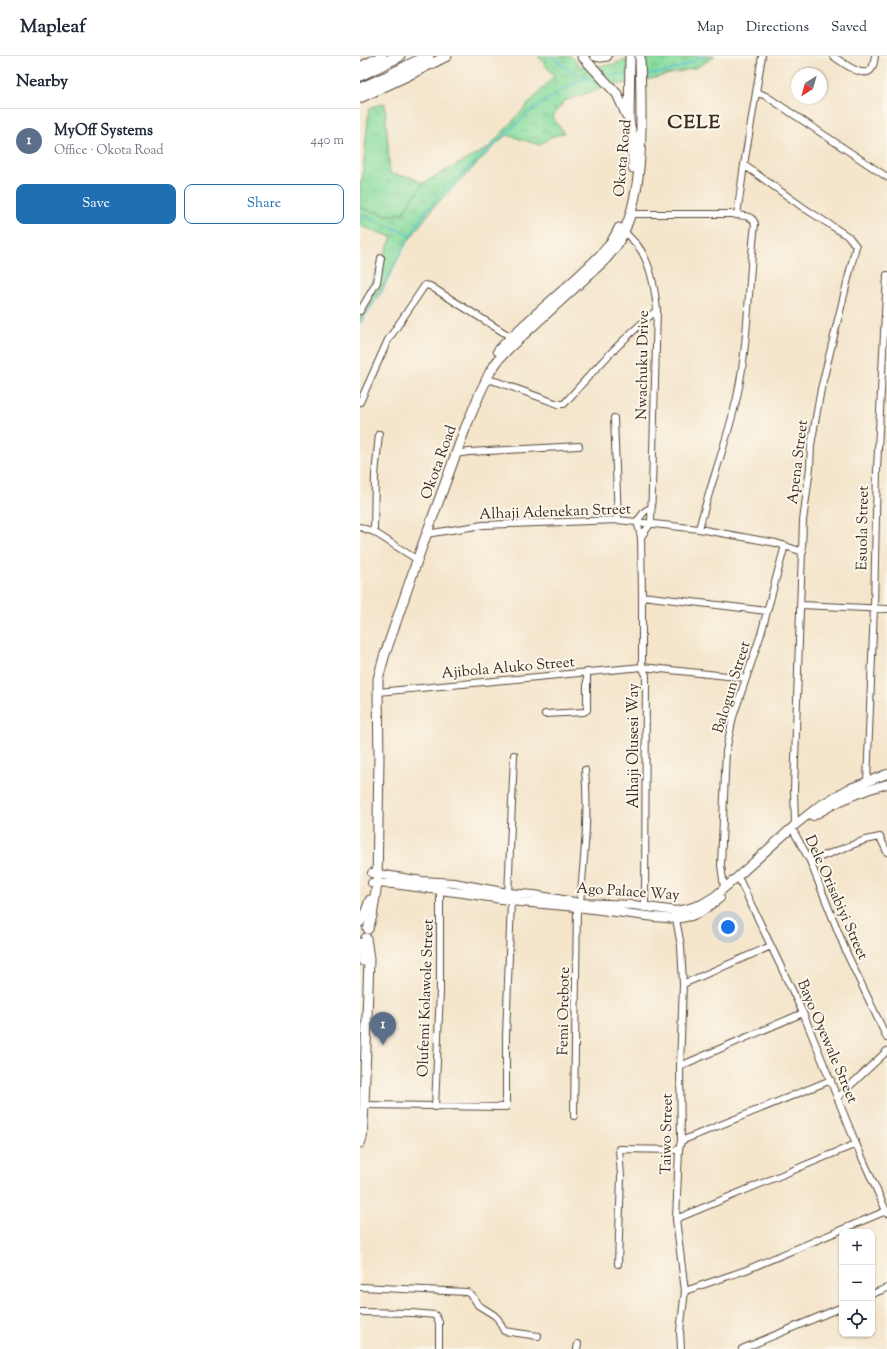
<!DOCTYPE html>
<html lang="en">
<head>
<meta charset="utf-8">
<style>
	body { margin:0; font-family:"Sorts Mill Goudy",serif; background:#f2f2f3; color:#1f2937 }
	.controls { position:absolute; right:12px; bottom:12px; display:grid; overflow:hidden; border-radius:8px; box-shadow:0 1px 3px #0004 }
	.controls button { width:36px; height:36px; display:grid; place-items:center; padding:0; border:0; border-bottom:1px solid #e0e1e3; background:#fff; color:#1f2937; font:20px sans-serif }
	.compass { position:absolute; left:431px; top:12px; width:36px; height:36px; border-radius:50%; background:#fff; box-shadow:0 1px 3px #0004; rotate:217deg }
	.you { position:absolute; left:368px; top:871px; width:14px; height:14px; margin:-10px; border:3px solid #fff; border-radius:50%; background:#1a73e8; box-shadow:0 0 0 6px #1a73e833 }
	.badge { display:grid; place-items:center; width:26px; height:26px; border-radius:50%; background:#1f6fb2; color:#fff; font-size:13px; font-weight:700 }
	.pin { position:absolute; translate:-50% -33px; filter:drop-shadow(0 1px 2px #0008) }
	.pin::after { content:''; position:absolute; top:21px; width:14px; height:12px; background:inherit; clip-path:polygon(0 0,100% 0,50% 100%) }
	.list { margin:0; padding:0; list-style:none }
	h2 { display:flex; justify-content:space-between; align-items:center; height:52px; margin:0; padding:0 16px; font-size:17px }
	h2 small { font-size:13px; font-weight:400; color:#747a83 }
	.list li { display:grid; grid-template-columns:26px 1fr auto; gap:12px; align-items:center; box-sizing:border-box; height:64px; padding:0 16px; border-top:1px solid #e0e1e3 }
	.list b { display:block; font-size:15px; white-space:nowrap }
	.list p { margin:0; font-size:13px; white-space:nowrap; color:#747a83 }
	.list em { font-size:13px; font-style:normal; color:#747a83 }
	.actions { display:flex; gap:8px; padding:12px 16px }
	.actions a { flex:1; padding:9px 0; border:1px solid #1f6fb2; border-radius:8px; text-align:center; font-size:14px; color:#1f6fb2 }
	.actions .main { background:#1f6fb2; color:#fff }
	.icon { flex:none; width:22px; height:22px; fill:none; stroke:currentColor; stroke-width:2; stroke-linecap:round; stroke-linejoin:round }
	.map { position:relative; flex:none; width:527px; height:1293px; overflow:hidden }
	header { display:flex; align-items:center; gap:24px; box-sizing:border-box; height:56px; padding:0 20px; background:#fff; border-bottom:1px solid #e0e1e3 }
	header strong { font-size:19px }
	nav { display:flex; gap:22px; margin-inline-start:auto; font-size:14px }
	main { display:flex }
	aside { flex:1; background:#fff }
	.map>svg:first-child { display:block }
	.grass { fill:url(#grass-tufts); stroke:#62845e }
	.wetland { fill:url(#wetland-marsh); stroke:#62845e }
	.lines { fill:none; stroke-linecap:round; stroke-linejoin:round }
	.stream { stroke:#53bfcd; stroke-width:1.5 }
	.minor-casing { stroke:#574638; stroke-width:8 }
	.secondary-casing { stroke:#574638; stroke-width:10 }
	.primary-casing { stroke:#574638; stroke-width:11 }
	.motorway-casing { stroke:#574638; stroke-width:13 }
	.minor { stroke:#fff; stroke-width:6 }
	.secondary { stroke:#fff; stroke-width:8 }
	.primary { stroke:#fff; stroke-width:9 }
	.motorway { stroke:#fff; stroke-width:11 }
	.labels { text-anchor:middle; stroke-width:4; stroke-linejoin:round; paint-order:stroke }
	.street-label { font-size:15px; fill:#3b2a1e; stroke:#fbf7ec }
	.district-label { font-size:19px; font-weight:bold; letter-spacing:1px; fill:#3b2a1e; stroke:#fbf7ec }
</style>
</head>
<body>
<header>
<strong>Mapleaf</strong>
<nav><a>Map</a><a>Directions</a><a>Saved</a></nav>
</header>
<main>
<aside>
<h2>Nearby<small></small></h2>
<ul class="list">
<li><span class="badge" style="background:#5c6f8a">1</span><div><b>MyOff Systems</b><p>Office · Okota Road</p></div><em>440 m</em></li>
</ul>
<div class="actions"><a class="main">Save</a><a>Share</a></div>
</aside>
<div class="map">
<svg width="527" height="1293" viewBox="0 0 527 1293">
	<defs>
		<pattern id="grass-tufts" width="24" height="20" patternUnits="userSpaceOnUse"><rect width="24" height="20" fill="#8add9e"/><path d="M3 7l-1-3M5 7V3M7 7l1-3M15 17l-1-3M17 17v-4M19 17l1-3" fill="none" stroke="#78be88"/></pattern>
		<pattern id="wetland-marsh" width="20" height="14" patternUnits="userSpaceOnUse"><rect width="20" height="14" fill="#8add9e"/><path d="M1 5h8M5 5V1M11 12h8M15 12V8" fill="none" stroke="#78be88"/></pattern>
	</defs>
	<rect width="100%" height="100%" fill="#fbf7ec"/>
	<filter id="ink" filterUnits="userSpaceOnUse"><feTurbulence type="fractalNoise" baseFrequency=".025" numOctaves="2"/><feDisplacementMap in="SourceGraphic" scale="8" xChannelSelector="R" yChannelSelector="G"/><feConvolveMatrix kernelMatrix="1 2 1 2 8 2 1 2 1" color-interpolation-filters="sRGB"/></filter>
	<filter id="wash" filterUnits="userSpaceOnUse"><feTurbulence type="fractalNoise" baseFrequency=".012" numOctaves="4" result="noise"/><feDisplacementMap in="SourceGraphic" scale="16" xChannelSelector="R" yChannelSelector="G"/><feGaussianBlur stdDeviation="0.9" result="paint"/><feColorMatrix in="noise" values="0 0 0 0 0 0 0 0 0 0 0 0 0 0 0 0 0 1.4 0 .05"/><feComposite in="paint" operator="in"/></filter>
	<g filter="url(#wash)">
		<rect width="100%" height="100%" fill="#f4e5cb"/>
		<path class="grass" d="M25,47L30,118L51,121L63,127L42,158L26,159L0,152V126L2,125L9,52Z"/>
		<path class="wetland" d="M178,0H211L221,11L249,9L263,5L306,0H355L338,11L291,23L249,30L204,45L192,61L204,77L191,81L180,89L146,79L73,152L46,188L26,225L0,264V252L32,181L0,170V152L26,159L42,158L63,127L128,92L194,20Z"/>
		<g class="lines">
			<path class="stream" d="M191,0C202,9 223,26 238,22
				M283,18L302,17L324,10L343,0
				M246,20L251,19L265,18
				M0,160L7,161L44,176L50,181
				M0,267L22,235L45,189L64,157L85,134L168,57L203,33L226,22"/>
		</g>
	</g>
	<g filter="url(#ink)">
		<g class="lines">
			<defs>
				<path id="minor" d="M473,0C481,5 505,25 512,12C514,9 514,4 515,0
					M396,36L406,40L527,121
					M384,109L444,152L489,181L496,190L461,333L451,389L450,412L443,465L434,734L435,769
					M270,158H371L377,159L384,109L402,0
					M265,176C269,181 274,185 278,190C291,207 295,233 297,254L291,467
					M0,255L17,226L21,202
					M126,323L138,326L198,348H204C233,315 263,282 297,254
					M0,346L28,284L65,229L70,230L151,281
					M254,362L258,464
					M95,398L109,396L219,390
					M277,465L281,481L282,540V611L286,619L285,852
					M277,465L285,455L292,451
					M0,471L14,476L53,501
					M339,473C350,429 367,386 377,341C389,285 388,226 395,168C393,160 385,160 377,159
					M14,476L15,419L19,378
					M66,478L123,469L258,464L339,473L416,487L443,496
					M281,481L291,467
					M282,540L407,555
					M441,549L527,553
					M18,636L282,611L386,622
					M185,658L224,656L227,654V616
					M507,726L514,552L517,413L527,219
					M434,776L450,805L487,898L527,982
					M450,805L505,784L520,781L527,796
					M380,825L443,957L496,1088L527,1157
					M364,832L361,809L366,695L373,661L401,578L425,489
					M148,840L154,699
					M220,847C224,803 229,758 225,714
					M316,863L321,890L323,928L320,1010L321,1085L319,1094L316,1163L325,1235L320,1275L321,1293
					M323,928L411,890
					M320,1010L443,957
					M478,1041L527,995
					M4,1049L146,1051V980L151,845
					M75,1051L80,935V834
					M214,1060L217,851
					M321,1085L471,1024
					M316,1163L496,1088
					M258,1208L261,1120L259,1093L319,1094
					M0,1231L107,1236L113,1241L118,1249L134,1259L138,1263L144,1275L178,1280
					M325,1235L386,1214L526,1155
					M512,1238L527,1232
					M0,1256L52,1257L75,1259L79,1266V1293
					M217,1293L218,1288
					M382,1293L482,1251"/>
				<path id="secondary" d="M453,760C476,746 500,735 527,728
					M12,817L62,825L94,827L148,837L174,839L220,847L273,849L316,855L326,853L342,848L355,840L375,823L435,769L459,750L488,733L527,718
					M12,827L33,828L103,837L160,846L217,851L295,861L316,863L331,860L341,856L360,842"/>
				<path id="primary" d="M222,0L257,38L267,60
					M235,0L241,1L247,0
					M270,0L269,65L272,79L273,112
					M0,11L22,0
					M0,42L45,21L87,0
					M138,295C164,266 196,242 224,215C238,202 251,190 259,172
					M0,866L5,858L10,844
					M8,873L12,860L17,828L19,702L18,636V623L24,601L60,496L105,373L120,337L130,316L139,303L148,293L245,204C249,199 255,193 258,187C287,140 281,54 280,0
					M0,887L3,905
					M0,1087L2,1082L4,1049L9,903L6,882"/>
				<path id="motorway" d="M0,19L39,0
					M0,33L27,21L68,0"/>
			</defs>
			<use href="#minor" class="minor-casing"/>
			<use href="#secondary" class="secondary-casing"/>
			<use href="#primary" class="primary-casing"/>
			<use href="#motorway" class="motorway-casing"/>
			<use href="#minor" class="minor"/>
			<use href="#secondary" class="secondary"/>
			<use href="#primary" class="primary"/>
			<use href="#motorway" class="motorway"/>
		</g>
	</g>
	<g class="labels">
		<g class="street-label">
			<text transform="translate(262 102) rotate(-85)" y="5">Okota Road</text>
			<text transform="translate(282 309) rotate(-89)" y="5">Nwachuku Drive</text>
			<text transform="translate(78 406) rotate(-70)" y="5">Okota Road</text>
			<text transform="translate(437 406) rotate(-83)" y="5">Apena Street</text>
			<text transform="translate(195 455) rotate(-2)" y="5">Alhaji Adenekan Street</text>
			<text transform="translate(502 472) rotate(-89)" y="5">Esuola Street</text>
			<text transform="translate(148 611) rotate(-5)" y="5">Ajibola Aluko Street</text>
			<text transform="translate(371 631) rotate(-73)" y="5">Balogun Street</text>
			<text transform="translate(273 690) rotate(-90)" y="5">Alhaji Olusesi Way</text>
			<text transform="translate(268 835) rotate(4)" y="5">Ago Palace Way</text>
			<text transform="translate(477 841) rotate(66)" y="5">Dele Orisabiyi Street</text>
			<text transform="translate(65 942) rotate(-88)" y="5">Olufemi Kolawole Street</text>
			<text transform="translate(203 955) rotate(-89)" y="5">Femi Orebote</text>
			<text transform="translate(468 985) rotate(67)" y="5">Bayo Oyewale Street</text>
			<text transform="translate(306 1078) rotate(-89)" y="5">Taiwo Street</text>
		</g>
		<g class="district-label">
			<text x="334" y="72">CELE</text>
		</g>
	</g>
</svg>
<div class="controls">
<button>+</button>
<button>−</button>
<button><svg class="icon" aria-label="locate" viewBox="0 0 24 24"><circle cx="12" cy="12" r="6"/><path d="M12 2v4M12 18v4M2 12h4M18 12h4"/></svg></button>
</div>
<svg class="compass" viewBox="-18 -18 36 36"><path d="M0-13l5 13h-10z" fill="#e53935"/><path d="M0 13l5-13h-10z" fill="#747a83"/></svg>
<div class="you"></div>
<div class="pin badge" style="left:23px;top:989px;background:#5c6f8a">1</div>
</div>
</main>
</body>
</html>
